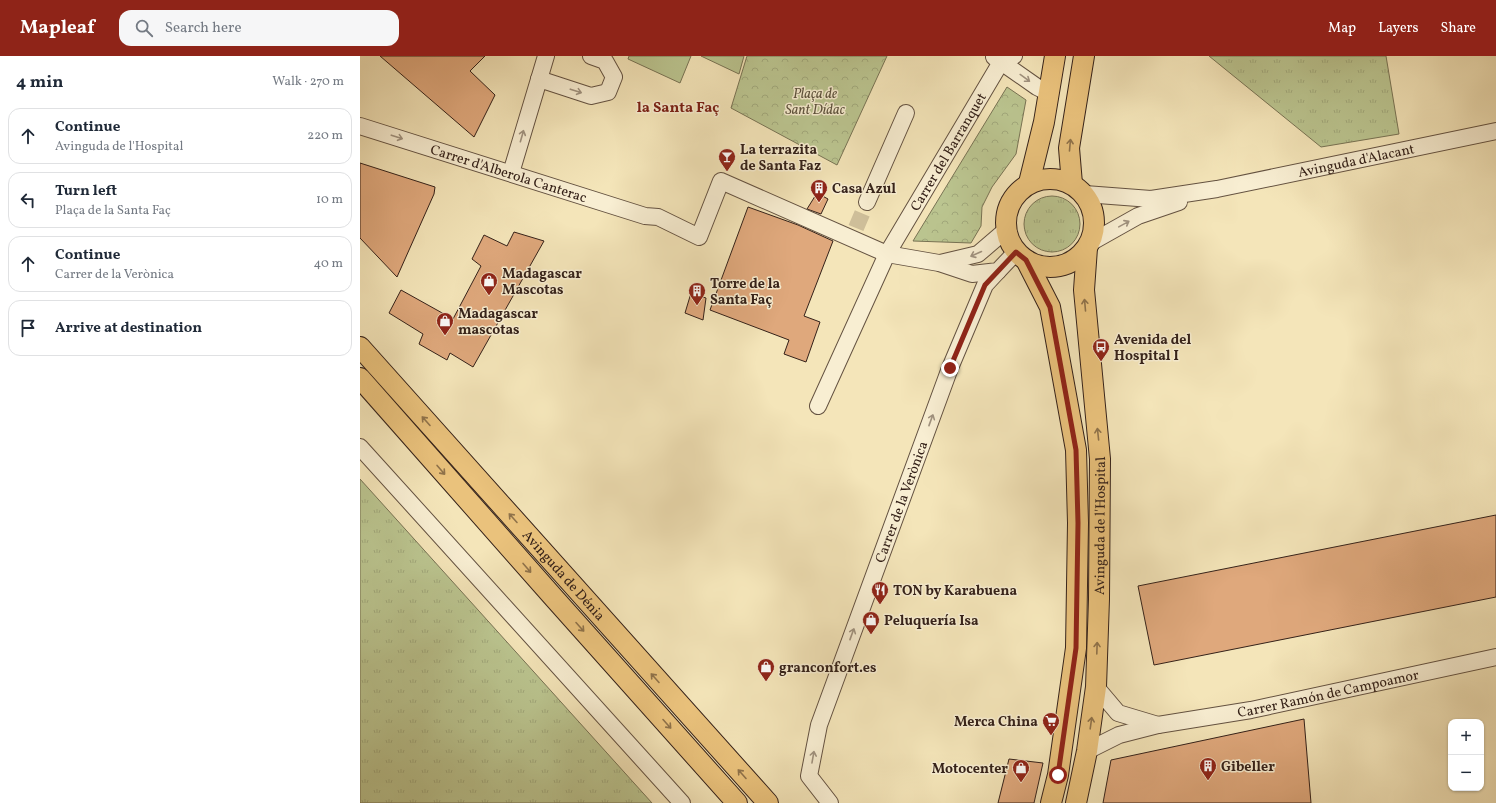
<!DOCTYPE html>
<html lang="en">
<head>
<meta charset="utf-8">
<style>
	body { margin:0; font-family:Vollkorn,serif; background:#f6f6f7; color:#1f2937 }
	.controls { position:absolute; right:12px; bottom:12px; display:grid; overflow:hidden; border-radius:8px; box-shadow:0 1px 3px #0004 }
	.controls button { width:36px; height:36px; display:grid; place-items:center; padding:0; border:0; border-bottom:1px solid #e0e1e3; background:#fff; color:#1f2937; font:20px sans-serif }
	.stop { position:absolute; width:12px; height:12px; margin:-9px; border:3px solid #8f2418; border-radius:50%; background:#fff }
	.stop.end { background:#8f2418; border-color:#fff; box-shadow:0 1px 4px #0008 }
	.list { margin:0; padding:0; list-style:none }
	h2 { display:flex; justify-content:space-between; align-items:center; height:52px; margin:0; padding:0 16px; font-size:17px }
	h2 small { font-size:13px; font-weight:400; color:#747a83 }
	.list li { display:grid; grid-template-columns:26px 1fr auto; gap:12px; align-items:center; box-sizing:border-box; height:56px; margin:0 8px 8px; padding:0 8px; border:1px solid #e0e1e3; border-radius:12px }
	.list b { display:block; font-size:15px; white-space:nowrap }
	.list p { margin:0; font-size:13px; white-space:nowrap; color:#747a83 }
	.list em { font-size:13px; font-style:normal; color:#747a83 }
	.icon { flex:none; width:22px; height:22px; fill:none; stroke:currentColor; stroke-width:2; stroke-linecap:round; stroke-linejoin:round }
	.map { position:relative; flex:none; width:1136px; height:747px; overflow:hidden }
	header { display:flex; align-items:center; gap:24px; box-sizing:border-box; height:56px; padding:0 20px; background:#8f2418; color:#fff }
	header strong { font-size:19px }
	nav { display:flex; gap:22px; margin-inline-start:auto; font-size:14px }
	.search { width:280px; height:36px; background:#f6f6f7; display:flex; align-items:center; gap:10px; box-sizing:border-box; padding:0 14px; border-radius:12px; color:#747a83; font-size:15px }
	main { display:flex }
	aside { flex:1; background:#fff }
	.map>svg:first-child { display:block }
	.grass { fill:url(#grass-tufts); stroke:#787354 }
	.forest { fill:url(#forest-crowns); stroke:#787354 }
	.pitch { fill:#bbc590; stroke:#787354 }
	.building { fill:#dfa87c; stroke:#342119 }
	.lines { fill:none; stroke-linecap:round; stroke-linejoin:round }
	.minor-tunnel { stroke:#cebe99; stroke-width:16; stroke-dasharray:16 8; stroke-linecap:butt }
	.minor-casing { stroke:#645241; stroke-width:18 }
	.major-casing { stroke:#342119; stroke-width:22 }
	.minor { stroke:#f8eed2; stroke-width:16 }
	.major { stroke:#eac27c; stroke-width:20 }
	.oneway { stroke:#a0927f }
	.oneway2 { stroke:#8f724a }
	.route { stroke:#8f2418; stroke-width:5 }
	.labels { text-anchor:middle; stroke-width:3; stroke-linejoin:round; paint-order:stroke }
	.park-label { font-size:14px; font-style:italic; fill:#5c523d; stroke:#f8eed2 }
	.poi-label { font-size:14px; font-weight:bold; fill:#342119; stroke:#f8eed2; text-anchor:start }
	.street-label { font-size:14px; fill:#342119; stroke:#f8eed2 }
	.neighbourhood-label { font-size:15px; font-weight:bold; fill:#7a1f14; stroke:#f8eed2 }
</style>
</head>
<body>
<header>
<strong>Mapleaf</strong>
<div class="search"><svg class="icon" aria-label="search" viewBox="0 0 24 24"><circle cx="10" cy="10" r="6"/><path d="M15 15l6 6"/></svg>Search here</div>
<nav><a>Map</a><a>Layers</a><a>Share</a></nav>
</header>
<main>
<aside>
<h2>4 min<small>Walk · 270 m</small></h2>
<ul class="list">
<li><svg class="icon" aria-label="ahead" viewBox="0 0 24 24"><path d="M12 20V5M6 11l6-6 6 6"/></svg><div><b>Continue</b><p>Avinguda de l'Hospital</p></div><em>220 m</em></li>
<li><svg class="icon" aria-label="left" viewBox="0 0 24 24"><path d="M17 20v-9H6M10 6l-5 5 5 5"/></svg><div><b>Turn left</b><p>Plaça de la Santa Faç</p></div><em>10 m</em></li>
<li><svg class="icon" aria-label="ahead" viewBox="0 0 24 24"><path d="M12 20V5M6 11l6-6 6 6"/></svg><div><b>Continue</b><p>Carrer de la Verònica</p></div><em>40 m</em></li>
<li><svg class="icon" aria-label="arrive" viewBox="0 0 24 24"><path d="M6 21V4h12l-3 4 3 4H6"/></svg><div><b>Arrive at destination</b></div></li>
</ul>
</aside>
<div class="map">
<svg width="1136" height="747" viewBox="0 0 1136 747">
	<defs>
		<pattern id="grass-tufts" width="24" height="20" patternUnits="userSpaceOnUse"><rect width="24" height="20" fill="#bbc590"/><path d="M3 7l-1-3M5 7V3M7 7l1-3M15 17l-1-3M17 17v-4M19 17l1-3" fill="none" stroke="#a1a97c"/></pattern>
		<pattern id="forest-crowns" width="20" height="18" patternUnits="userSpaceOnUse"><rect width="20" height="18" fill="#bbc590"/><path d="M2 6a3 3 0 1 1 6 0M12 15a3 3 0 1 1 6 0" fill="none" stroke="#a1a97c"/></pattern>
	</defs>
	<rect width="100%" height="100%" fill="#f4e5b9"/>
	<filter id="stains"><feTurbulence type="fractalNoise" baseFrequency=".005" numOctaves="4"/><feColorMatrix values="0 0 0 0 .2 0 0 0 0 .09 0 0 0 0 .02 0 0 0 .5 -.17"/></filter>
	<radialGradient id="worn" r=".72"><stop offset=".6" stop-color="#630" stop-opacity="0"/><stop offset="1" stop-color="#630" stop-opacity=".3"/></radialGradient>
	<path class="grass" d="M849,0H1026L1039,78L961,91Z
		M664 168a28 28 0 1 1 56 0a28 28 0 1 1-56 0Z
		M0,423L292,747H0Z"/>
	<path class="forest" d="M387,0H527L477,109L371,52Z
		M647,31L666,44L656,98L632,131L622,151L621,170L611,187L553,185Z"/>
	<path class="pitch" d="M269,0H331L320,27L268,3Z
		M341,0H384L379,18Z"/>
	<path class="building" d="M20,0H125L110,15L135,39L114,81Z
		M0,107L75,131L74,138L37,221L0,182Z
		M457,137L468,143L461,158L447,153Z
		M388,151L438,169L473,185L444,260L460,266L446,306L424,298L429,284L350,254Z
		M154,176L184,185L113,311L90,297L87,304L59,288L63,278L29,257L41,234L93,263L121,210L112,203L124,179L147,190Z
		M331,237L346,242L343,264L325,257Z
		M1136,459V541L794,609L778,530Z
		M944,663L951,747H743L751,704Z
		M649,703L683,707L674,747H638Z"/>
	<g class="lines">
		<path class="minor-tunnel" d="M496,172L507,146"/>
		<defs>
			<g id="minor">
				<path d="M634,1L677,31L689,37"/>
				<path d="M179,23L231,40L248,36L254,21L245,5L231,0"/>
				<path id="s1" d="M0,70L285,160L298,161L339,181L361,125L527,198L579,207L612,218L638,215L656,196"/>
				<path d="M151,117L186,0"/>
				<path id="s2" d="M725,138L791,143L857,133L1136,75"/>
				<path d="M507,146L546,57"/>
				<path d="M730,187L778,160L819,146"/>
				<path d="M580,207L618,198L646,174"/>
				<path id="s3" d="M458,350L527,198L641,6L654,0"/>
				<path d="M0,391L322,747"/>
				<path d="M736,631L758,657L798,669"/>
				<path id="s4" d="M727,695L759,679L798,669L891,654L1136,601"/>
				<path id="s5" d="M470,747L449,720L459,669L590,312L625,229L638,215"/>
			</g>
			<g id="major">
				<circle cx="690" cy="167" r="44"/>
				<path d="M669,127L684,66L695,0"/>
				<path d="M712,128L709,92L724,0"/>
				<path d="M666,204L690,251L716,394L718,467L716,592L698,719L691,747"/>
				<path id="s6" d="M0,291L408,747"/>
				<path d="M0,322L194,542L377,747"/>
				<path id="s7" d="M716,747L727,695L736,631L739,543L740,403L724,234L727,192"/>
			</g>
		</defs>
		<use href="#minor" class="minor-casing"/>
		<use href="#major" class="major-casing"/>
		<use href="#minor" class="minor"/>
		<use href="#major" class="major"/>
	</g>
	<defs><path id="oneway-shaft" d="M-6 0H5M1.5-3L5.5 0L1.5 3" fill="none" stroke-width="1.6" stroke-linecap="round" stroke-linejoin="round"/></defs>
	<g class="oneway">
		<use href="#oneway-shaft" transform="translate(665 22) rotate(36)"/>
		<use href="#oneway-shaft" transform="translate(216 35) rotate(18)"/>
		<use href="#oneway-shaft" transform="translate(162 80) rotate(-74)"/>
		<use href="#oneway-shaft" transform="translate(37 81) rotate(18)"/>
		<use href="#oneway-shaft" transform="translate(764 168) rotate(-29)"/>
		<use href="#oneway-shaft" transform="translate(616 198) rotate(156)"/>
		<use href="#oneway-shaft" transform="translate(571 364) rotate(-70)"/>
		<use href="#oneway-shaft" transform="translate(492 578) rotate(-70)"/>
		<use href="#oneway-shaft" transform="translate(453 701) rotate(-80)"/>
	</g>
	<g class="oneway2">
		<use href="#oneway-shaft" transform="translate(710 89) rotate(-85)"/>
		<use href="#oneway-shaft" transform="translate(725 249) rotate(-95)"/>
		<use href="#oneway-shaft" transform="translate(66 365) rotate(-132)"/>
		<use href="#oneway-shaft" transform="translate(738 378) rotate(-96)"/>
		<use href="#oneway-shaft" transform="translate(81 414) rotate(49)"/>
		<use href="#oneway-shaft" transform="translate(153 462) rotate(-132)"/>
		<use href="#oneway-shaft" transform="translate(167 512) rotate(49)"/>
		<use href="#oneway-shaft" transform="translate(220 571) rotate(48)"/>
		<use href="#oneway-shaft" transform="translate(737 592) rotate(-88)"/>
		<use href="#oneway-shaft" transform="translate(295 622) rotate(-132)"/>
		<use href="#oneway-shaft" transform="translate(731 667) rotate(-82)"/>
		<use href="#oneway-shaft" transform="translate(307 668) rotate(48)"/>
		<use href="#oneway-shaft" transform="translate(382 718) rotate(-132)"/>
	</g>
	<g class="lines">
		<path class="route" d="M590,312L625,229L656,196L666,204L690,251L716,394L718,467L716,592L698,719"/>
	</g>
	<defs>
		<symbol id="bar-pin" viewBox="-11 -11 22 30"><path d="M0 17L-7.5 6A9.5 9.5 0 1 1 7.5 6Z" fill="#8f2418" stroke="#f8eed2"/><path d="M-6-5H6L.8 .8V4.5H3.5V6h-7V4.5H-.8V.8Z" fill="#fff"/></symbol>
		<symbol id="building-pin" viewBox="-11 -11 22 30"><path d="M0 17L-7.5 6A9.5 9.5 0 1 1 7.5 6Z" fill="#8f2418" stroke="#f8eed2"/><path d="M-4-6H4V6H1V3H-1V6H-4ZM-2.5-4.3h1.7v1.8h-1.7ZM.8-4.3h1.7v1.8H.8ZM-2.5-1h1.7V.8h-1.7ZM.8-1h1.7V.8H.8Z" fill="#fff"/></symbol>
		<symbol id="shop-pin" viewBox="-11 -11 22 30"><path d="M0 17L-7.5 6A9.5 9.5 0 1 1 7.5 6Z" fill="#8f2418" stroke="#f8eed2"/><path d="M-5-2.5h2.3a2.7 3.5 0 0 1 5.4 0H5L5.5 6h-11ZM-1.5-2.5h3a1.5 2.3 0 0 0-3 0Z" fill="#fff"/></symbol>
		<symbol id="bus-pin" viewBox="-11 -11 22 30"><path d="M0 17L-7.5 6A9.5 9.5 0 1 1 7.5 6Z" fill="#8f2418" stroke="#f8eed2"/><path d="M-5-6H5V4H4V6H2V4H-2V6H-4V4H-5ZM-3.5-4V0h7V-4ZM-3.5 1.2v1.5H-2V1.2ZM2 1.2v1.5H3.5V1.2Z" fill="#fff"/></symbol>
		<symbol id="restaurant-pin" viewBox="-11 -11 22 30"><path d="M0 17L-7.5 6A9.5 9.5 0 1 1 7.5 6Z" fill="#8f2418" stroke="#f8eed2"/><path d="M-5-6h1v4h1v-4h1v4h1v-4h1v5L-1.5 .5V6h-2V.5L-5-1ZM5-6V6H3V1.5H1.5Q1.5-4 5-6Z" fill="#fff"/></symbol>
		<symbol id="supermarket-pin" viewBox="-11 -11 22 30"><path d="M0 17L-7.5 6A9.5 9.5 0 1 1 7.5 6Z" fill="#8f2418" stroke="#f8eed2"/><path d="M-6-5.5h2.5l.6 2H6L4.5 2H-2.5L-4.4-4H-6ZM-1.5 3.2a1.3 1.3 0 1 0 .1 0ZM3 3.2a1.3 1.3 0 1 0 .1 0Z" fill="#fff"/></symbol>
	</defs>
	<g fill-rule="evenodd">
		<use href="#bar-pin" x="357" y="91" width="20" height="27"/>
		<use href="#building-pin" x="449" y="122" width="20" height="27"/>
		<use href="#shop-pin" x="119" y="215" width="20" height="27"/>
		<use href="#building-pin" x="327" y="225" width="20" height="27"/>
		<use href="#shop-pin" x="75" y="255" width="20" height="27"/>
		<use href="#bus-pin" x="731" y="281" width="20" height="27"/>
		<use href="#restaurant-pin" x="510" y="524" width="20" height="27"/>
		<use href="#shop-pin" x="501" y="554" width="20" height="27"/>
		<use href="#shop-pin" x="396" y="601" width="20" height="27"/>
		<use href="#supermarket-pin" x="681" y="655" width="20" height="27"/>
		<use href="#building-pin" x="838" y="700" width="20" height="27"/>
		<use href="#shop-pin" x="651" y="702" width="20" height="27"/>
	</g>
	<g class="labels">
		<g class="park-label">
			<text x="455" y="42">Plaça de<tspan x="455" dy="16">Sant Dídac</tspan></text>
		</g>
		<g class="poi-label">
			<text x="380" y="98">La terrazita<tspan x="380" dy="16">de Santa Faz</tspan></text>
			<text x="472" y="137">Casa Azul</text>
			<text x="142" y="222">Madagascar<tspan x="142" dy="16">Mascotas</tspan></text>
			<text x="350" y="232">Torre de la<tspan x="350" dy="16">Santa Faç</tspan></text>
			<text x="98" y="262">Madagascar<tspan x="98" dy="16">mascotas</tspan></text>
			<text x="754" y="288">Avenida del<tspan x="754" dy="16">Hospital I</tspan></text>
			<text x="533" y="539">TON by Karabuena</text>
			<text x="524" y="569">Peluquería Isa</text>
			<text x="419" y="616">granconfort.es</text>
			<text x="678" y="670" text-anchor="end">Merca China</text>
			<text x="861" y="715">Gibeller</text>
			<text x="648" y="717" text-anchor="end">Motocenter</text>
		</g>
		<g class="street-label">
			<text dy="5" stroke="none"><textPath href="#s3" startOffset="286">Carrer del Barranquet</textPath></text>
			<text dy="5" stroke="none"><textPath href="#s2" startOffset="275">Avinguda d'Alacant</textPath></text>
			<text dy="5" stroke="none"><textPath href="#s1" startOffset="156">Carrer d'Alberola Canterac</textPath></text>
			<text dy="5" stroke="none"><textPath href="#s5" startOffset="324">Carrer de la Verònica</textPath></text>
			<text dy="5" stroke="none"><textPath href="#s7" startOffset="279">Avinguda de l'Hospital</textPath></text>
			<text dy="5" stroke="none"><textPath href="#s6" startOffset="306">Avinguda de Dénia</textPath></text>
			<text dy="5" stroke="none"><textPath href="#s4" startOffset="249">Carrer Ramón de Campoamor</textPath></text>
		</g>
		<g class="neighbourhood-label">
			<text x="318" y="56">la Santa Faç</text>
		</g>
	</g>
	<rect width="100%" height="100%" filter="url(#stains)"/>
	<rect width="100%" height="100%" fill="url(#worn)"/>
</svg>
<div class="controls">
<button>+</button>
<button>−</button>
</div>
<div class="stop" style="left:698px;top:719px"></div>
<div class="stop end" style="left:590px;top:312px"></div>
</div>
</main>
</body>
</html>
